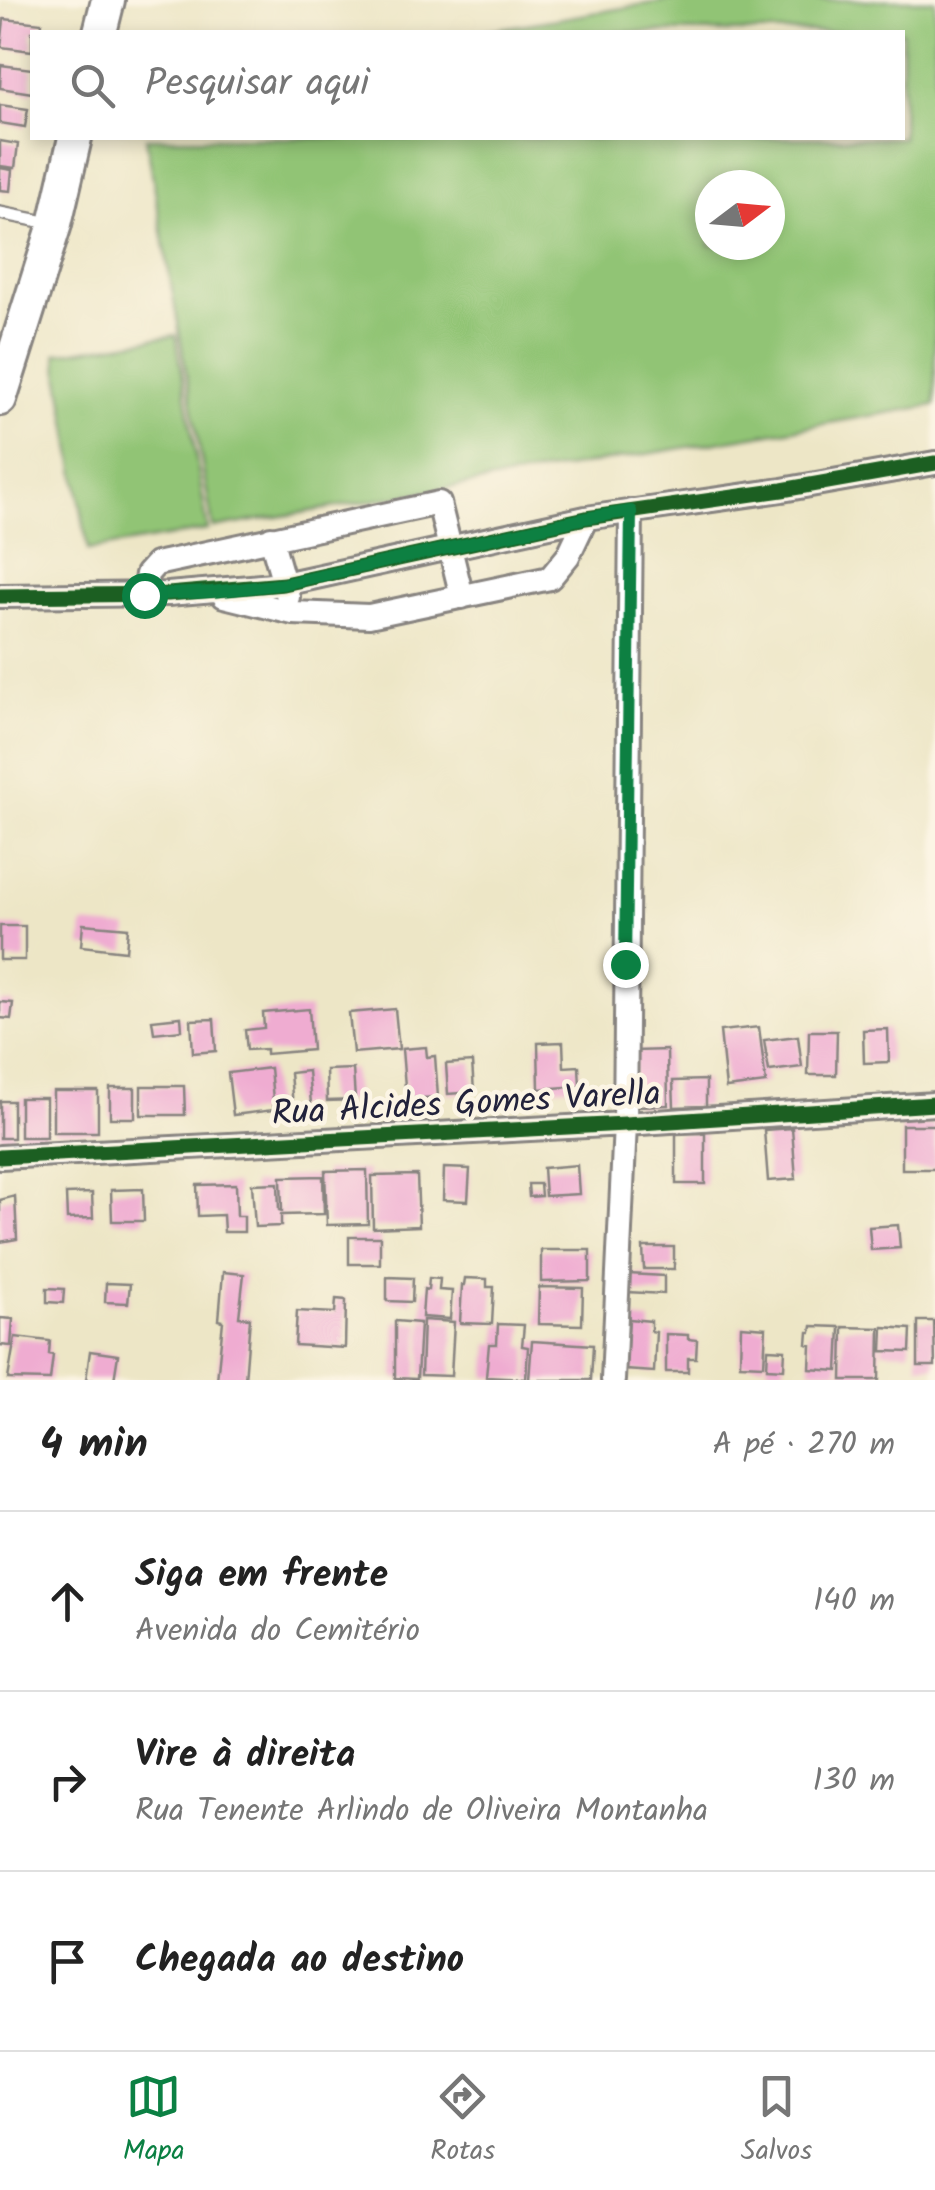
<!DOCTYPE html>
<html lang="pt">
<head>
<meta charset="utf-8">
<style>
	body { margin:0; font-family:Kalam,sans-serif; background:#f6f6f6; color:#222 }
	.compass { position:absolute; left:695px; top:170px; width:90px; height:90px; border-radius:50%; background:#fff; box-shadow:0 5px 15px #0003; rotate:74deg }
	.stop { position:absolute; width:30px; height:30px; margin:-22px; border:8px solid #0b8043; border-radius:50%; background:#fff }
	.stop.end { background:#0b8043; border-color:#fff; box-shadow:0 2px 10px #0008 }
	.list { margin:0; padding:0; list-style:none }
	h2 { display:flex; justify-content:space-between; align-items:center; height:130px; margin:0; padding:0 40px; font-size:42px }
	h2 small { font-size:32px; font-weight:400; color:#767676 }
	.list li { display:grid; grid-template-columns:65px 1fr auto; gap:30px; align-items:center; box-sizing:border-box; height:180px; padding:0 40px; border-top:2px solid #e0e0e0 }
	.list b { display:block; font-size:38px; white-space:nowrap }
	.list p { margin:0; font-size:32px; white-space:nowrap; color:#767676 }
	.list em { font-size:32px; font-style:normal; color:#767676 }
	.icon { flex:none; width:55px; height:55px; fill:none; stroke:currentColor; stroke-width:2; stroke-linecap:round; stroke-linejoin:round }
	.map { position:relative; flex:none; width:935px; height:1380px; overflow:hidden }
	.search { position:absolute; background:#fff; box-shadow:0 5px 15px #0003; left:30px; right:30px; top:30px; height:110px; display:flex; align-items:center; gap:25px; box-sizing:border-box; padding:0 35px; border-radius:0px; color:#767676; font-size:38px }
	.sheet { height:670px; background:#fff }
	nav { display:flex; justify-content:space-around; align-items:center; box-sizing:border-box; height:140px; border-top:2px solid #e0e0e0; background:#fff; font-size:28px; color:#767676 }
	nav a { display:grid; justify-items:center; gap:5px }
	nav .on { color:#0b8043 }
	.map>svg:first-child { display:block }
	.green { fill:#91c475; stroke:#5a7358; stroke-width:2.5; fill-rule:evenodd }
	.building { fill:#efacd1 }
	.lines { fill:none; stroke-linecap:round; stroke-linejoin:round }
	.service-casing { stroke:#888480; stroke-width:16 }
	.minor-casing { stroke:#888480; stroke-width:28 }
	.secondary-casing { stroke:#888480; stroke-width:38 }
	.service { stroke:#fff; stroke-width:11 }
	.minor { stroke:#fff; stroke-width:22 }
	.secondary { stroke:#fff; stroke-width:32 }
	.cycleway-casing { stroke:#fcf5e5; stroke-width:21 }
	.cycleway { stroke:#1b5e20; stroke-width:15 }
	.route { stroke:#0b8043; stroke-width:12 }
	.labels { text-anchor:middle; stroke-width:9; stroke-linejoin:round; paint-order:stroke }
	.street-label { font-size:35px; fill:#22223b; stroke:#fcf5e5 }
</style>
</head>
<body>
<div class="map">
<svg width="935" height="1380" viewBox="0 0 935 1380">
	<rect width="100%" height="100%" fill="#fcf5e5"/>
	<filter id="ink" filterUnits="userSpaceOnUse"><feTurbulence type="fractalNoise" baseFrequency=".01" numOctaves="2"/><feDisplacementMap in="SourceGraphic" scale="20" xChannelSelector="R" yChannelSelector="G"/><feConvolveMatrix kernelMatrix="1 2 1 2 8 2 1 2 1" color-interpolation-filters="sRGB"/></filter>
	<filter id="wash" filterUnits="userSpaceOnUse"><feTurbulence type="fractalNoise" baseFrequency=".0048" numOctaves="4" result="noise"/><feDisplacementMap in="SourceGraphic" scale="40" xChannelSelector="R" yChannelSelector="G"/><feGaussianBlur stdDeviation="2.25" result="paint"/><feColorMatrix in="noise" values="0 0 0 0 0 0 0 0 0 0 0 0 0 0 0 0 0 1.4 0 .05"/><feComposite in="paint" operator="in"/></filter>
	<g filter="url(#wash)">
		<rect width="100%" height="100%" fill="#ede6c6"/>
		<path class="green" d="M670,0H935V405L213,528L146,138H902V32H479ZM710,185H770V245H710Z
			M176,335L208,530L88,550L56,354Z"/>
		<g id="blocks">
			<path class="building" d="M4,19L42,23L41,32H32V51L1,47Z
				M1,65L32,69V93L0,88Z
				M0,105L28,109L25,127L0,123Z
				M0,141L18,144L15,168L0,166Z
				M0,168L12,170L10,191L0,190Z
				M83,924L128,928L126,951L81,946Z
				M0,926H25V960H0Z
				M0,1002L13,1003L11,1019L0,1018Z
				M309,1009L312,1050L266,1054V1049L247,1050L245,1030L264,1028L263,1013Z
				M395,1009L399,1049L353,1053L349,1013Z
				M181,1017L182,1030L154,1033L152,1020Z
				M214,1019L216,1051L193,1053L191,1020Z
				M759,1027L766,1083L726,1088L720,1031Z
				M888,1029L889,1062L864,1063L863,1030Z
				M809,1031H837L836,1075H808Z
				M798,1036L802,1067L769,1071L764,1040Z
				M563,1042L564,1067L579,1066L580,1086L539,1089L538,1043Z
				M426,1047L427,1057L435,1056L438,1097L406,1099L402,1049Z
				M667,1050L668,1105L635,1106L634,1051Z
				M472,1062L474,1092L448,1094L446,1064Z
				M270,1068L274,1110L233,1115L228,1073Z
				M353,1069L355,1100L327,1101L326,1070Z
				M308,1071L311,1104L293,1106L290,1073Z
				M706,1080V1106L674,1107L673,1081Z
				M141,1086H184L185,1115H141Z
				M110,1088H135V1118H110Z
				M53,1091H98V1132H53Z
				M20,1098H46V1137H20Z
				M0,1101H13V1138H0Z
				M902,1125H935V1169H902Z
				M792,1128L796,1179L768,1181L764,1130Z
				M705,1133V1184H676V1134Z
				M577,1165L579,1194L545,1196L543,1168Z
				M444,1168L470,1169L468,1201L443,1200Z
				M367,1170L368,1224L327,1225L325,1171Z
				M417,1175L419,1226L373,1228L372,1176Z
				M323,1176L324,1214L281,1215V1226L255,1227L252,1184L278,1183L279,1210L282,1211L281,1177Z
				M236,1184L237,1216H244V1232H224L223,1215L198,1216L197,1185Z
				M528,1184H540L541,1196L529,1197Z
				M143,1189L144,1221H112L111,1190Z
				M92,1193L93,1218L67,1219L66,1194Z
				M15,1196L17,1239L0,1242V1200Z
				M898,1225L900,1248L871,1250L869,1227Z
				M349,1237H380V1264H349Z
				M643,1247H674V1269H644Z
				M541,1250H590V1281L541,1282Z
				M223,1272L244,1274L239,1317L250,1318L245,1380H217L223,1321L219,1320Z
				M628,1274L664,1276V1294L627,1292Z
				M387,1277L413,1278L412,1302L387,1301Z
				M429,1278L440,1279L439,1290L452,1291L450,1319L422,1317L424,1289L428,1290Z
				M465,1278L487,1279V1287H494L492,1324L460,1323L462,1285H464Z
				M106,1283L130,1284L128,1303L105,1302Z
				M539,1287L583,1288L582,1325L538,1324Z
				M47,1288L64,1289L63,1303L47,1302Z
				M336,1299L346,1300L345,1348L295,1345L297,1311L335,1313Z
				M0,1318L13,1319L11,1346L0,1345Z
				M629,1319L651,1321V1331L656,1332L654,1372L625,1370Z
				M423,1320L454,1322L451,1376L421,1375Z
				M395,1321L420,1323L417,1379L395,1378Z
				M918,1321H934L935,1366H918Z
				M498,1324L524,1325L522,1346L528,1347L526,1379L486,1377L489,1344H497Z
				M741,1326L766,1328L764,1365L740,1364Z
				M812,1326L840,1327L838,1371L810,1369L811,1345L807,1344L808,1332H811Z
				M843,1327L880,1328L879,1380H842Z
				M883,1327L911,1329L910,1352L882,1351Z
				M666,1334L688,1335V1339L697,1340L696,1358H688V1372H666Z
				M15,1337L50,1341L49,1354L53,1355L50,1380L8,1379Z
				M532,1341L593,1345L591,1380H529Z
				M768,1349L785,1350L784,1369L767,1368Z
				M90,1351L118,1355L114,1380H86Z"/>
		</g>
	</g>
	<g filter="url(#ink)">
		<use href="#blocks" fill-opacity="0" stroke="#888480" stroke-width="2.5"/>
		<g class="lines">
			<defs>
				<path id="service" d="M0,213L50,223"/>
				<path id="minor" d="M271,538L288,597
					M144,595L147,574L156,564L439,503L462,597
					M0,596L168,594L284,584L586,518L782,490L935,463
					M224,596L293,613L369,616L550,578L568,556L586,518
					M0,1157L625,1124L935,1104
					M613,1380L625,1124L631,511"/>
				<path id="secondary" d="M100,32L108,0
					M0,399L55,224L75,138"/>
			</defs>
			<use href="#service" class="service-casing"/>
			<use href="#minor" class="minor-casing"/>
			<use href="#secondary" class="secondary-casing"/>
			<use href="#service" class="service"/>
			<use href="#minor" class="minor"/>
			<use href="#secondary" class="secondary"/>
			<defs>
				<path id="cycleway" d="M0,596L168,594L284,584L586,518L782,490L935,463
					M0,1157L625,1124L935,1104"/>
			</defs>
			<use href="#cycleway" class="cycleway-casing"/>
			<use href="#cycleway" class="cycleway"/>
		</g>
	</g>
	<g class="lines" filter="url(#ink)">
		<path class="route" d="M144,595L211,592L284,584L586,518L631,511L625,964"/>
	</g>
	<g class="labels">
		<g class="street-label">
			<text transform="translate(466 1102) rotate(-3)" y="12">Rua Alcides Gomes Varella</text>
		</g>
	</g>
</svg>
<svg class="compass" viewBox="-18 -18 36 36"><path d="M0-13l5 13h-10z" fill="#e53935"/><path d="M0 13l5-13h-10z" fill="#767676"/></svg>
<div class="stop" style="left:144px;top:595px"></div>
<div class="stop end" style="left:625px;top:964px"></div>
<div class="search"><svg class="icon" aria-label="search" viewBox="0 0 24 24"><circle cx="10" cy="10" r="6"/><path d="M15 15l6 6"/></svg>Pesquisar aqui</div>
</div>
<section class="sheet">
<h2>4 min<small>A pé · 270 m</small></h2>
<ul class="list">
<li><svg class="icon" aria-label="ahead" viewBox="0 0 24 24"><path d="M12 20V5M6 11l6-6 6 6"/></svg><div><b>Siga em frente</b><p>Avenida do Cemitério</p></div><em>140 m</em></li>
<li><svg class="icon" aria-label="right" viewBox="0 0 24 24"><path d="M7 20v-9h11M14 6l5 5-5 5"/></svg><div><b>Vire à direita</b><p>Rua Tenente Arlindo de Oliveira Montanha</p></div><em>130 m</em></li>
<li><svg class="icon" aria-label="arrive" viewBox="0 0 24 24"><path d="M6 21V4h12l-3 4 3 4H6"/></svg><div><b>Chegada ao destino</b></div></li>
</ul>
</section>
<nav>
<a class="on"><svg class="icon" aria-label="map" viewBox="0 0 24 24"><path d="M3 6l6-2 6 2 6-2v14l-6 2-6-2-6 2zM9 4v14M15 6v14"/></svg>Mapa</a>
<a><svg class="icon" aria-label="directions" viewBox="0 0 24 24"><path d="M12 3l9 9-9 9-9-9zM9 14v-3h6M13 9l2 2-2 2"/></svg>Rotas</a>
<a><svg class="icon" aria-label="saved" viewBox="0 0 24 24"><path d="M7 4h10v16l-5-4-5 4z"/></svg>Salvos</a>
</nav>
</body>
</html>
